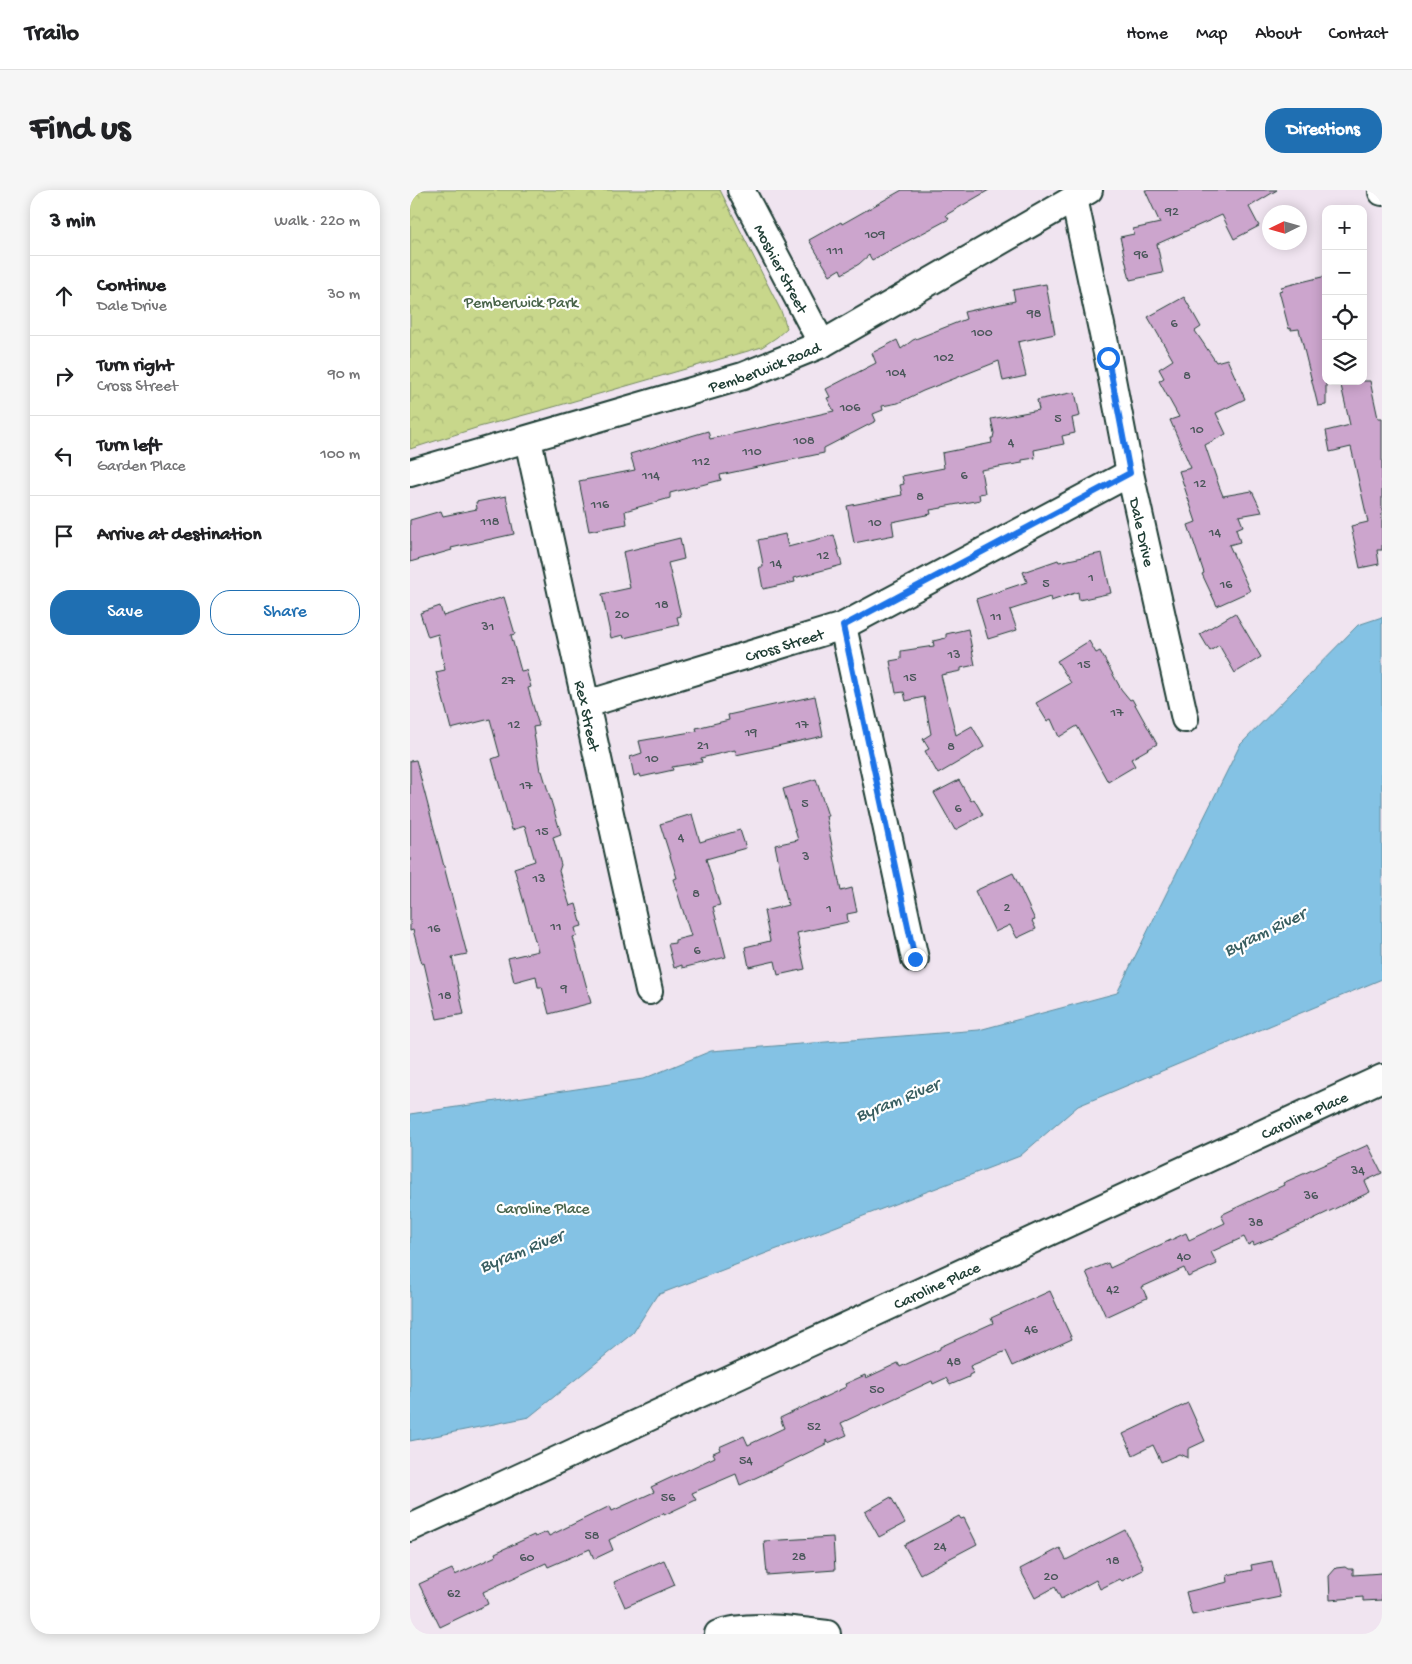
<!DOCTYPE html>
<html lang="en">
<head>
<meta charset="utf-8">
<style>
	body { margin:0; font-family:"Gochi Hand",sans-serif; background:#f6f6f6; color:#202124 }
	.controls { position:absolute; right:15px; top:15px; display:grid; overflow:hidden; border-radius:10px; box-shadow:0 2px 12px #0003 }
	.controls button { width:45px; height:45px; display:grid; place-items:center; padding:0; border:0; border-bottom:1px solid #e0e0e0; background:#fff; color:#202124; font:25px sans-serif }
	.compass { position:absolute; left:852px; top:15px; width:45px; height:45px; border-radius:50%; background:#fff; box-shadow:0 2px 12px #0003; rotate:265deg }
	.stop { position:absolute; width:15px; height:15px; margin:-11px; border:4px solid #1a73e8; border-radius:50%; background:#fff }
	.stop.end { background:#1a73e8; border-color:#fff; box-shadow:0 1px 5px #0008 }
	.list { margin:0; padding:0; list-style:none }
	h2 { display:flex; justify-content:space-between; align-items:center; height:65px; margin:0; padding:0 20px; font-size:21px }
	h2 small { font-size:16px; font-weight:400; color:#757577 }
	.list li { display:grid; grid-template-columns:32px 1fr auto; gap:15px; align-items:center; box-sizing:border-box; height:80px; padding:0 20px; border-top:1px solid #e0e0e0 }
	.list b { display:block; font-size:19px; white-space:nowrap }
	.list p { margin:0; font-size:16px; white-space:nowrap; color:#757577 }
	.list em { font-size:16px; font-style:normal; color:#757577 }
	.actions { display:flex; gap:10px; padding:15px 20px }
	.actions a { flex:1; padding:11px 0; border:1px solid #1f6fb2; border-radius:20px; text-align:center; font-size:18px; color:#1f6fb2 }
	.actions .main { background:#1f6fb2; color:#fff }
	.icon { flex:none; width:28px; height:28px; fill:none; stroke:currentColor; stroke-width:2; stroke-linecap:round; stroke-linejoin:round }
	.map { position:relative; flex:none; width:972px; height:1444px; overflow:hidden; border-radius:20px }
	header { display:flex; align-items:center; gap:30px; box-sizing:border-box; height:70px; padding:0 25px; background:#fff; border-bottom:1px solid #e0e0e0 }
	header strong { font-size:24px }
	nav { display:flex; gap:28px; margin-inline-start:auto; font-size:18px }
	.intro { display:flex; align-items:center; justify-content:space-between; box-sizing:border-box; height:120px; padding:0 30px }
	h1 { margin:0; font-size:35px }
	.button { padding:12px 22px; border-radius:20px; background:#1f6fb2; color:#fff; font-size:18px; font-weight:700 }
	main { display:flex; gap:30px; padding:0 30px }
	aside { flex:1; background:#fff; border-radius:20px; box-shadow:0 2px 12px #0003 }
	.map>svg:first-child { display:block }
	.park { fill:url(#park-crowns); stroke:#748a60 }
	.water { fill:#84c2e4; stroke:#5c8d9e }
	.building { fill:#cca5cd; stroke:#1f3d34 }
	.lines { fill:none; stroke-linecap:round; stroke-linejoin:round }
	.street-casing { stroke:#1f3d34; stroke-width:30 }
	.street { stroke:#fff; stroke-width:26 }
	.route { stroke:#1a73e8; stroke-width:6 }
	.labels { text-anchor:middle; stroke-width:4.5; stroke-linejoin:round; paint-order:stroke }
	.number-label { font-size:14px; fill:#4a575a }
	.street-label { font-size:16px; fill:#1f3d34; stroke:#fff }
	.park-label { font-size:16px; fill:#49644a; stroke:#fff }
	.water-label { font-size:18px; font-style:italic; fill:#385e60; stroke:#fff }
</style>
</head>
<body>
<header>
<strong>Trailo</strong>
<nav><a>Home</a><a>Map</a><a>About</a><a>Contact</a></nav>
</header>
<div class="intro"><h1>Find us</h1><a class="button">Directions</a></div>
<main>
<aside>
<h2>3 min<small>Walk · 220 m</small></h2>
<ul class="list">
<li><svg class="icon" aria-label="ahead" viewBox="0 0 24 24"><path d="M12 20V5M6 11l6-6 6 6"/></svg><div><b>Continue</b><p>Dale Drive</p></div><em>30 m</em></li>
<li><svg class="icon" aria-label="right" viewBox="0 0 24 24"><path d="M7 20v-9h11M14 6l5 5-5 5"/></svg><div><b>Turn right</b><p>Cross Street</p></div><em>90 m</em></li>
<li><svg class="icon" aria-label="left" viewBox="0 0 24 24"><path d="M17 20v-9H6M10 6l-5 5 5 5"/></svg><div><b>Turn left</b><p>Garden Place</p></div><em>100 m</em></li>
<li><svg class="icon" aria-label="arrive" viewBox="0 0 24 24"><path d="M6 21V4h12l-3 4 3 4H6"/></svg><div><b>Arrive at destination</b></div></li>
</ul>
<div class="actions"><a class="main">Save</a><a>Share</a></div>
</aside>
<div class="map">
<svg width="972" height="1444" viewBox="0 0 972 1444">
	<defs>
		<pattern id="park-crowns" width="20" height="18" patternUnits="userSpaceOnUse" patternTransform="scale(1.25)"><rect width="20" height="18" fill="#c8d78b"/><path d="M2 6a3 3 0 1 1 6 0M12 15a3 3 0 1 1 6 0" fill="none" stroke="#abb979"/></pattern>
	</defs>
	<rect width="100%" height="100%" fill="#f0e4f0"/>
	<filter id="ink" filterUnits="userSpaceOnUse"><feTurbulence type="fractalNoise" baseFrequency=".02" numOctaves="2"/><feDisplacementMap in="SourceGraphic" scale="10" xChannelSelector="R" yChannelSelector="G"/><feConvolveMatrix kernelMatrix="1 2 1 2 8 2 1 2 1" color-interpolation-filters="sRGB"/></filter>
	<g filter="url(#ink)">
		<path class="park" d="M0,0H310L371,121L377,138L367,147L352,157L133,220L69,237L0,259Z"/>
		<path class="water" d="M972,427V789L668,916L610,966L247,1105L223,1143L119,1227L0,1251V924L233,889L301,861L569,840L707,803L830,555L948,435Z"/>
		<path class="building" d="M492,0H579L536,25L539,29L462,70L459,65L449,74L432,84L430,79L420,85L399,50L431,32L432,34Z
			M735,0H867L839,17L849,36L824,49L812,25L747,54L753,83L720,90L710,47L724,44L723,39L750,33Z
			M916,86V215L908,216L889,139L881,140V138L879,139L869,101L872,100L871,97Z
			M636,94L645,144L608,152L616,186L593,191L589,171L513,201L488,213L472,216L473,220L463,224L466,231L414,258V263L310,285L311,290L260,303V308L215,321L217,334L179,341L169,291L225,280L220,264L298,241L300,249L424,221L417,208L420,207L416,199L466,173L462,163L487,150L491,159L503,150L556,129L554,122L605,111L603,100Z
			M774,107L791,137L785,141L806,172L817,169L835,209L806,223L816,244L795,255L809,296L813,306L842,301L852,322L829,326L833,336L826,339L830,352L819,355L840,401L807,416L792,384L794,383L778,335L786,332L769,281L781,278L760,230L769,227L749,191L754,188L749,179L763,170L738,127Z
			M930,191H960L968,228H972V360H967L969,374L950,378L941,336L958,332L941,257L920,262L916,241L940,235Z
			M665,202L670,226L662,228L665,243L652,246L654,254L624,260L625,268L612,270V273L571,280L575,303L569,304L570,310L532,317V318L520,320L521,324L482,332L484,345L444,353L437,316L492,305L490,295L494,294L492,286L534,278L532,263L582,253L581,248H583L584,243L581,229L629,220L627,210Z
			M96,306L104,344L41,358L42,360L0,372V330L31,321L33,326L67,319L66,312Z
			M375,344L378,357L424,345L432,375L384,388L385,392L353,399L349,377H353L352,369L348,350Z
			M270,348L274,369L258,373L271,426L267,427L269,435L214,448L213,445L201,448L192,404L220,398L213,362Z
			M692,363L701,403L669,410L668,402L641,411L640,407L600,420L607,440L578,449L566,409L617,392L613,382L648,370L649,372Z
			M94,407L105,444L101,445L111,481L116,480L121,497L118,498L129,536L123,537L130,581H132L151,644L143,647L151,675L149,681L160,716L166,714L172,736L165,738L167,746L163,747L181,813L139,824L132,797H128L126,786L104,792L98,768L128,761L104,678L125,671L115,636L102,640L82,569L90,566L80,529L41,539L26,482L35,480L28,444L18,447L10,423L30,416L33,426Z
			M825,423L851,467L825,483L809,455L800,461L790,444Z
			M558,439L565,475L551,478V481L531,485L546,545L562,536L574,557L528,584L515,561L519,559L513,549L521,544L514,507L496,511L494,502L486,503L480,471L491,469V461L524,456L523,451L536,448V444Z
			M679,451L686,463L690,461L711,499L720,510L722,509L747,554L721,569L725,576L698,592L667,536L649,547L641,529L637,531L626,513L661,493L647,471Z
			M405,506L413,546L326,565L325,560L291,568L292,572L262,577L263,580L231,587L230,584L224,586L220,567L232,563L229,551L287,541L286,538L319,530L318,525Z
			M6,570L57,764L42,767L54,824L27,829L14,773L12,774L3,740L0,741V571Z
			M406,589L418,626H416L431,701L442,698L447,722L437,724L438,732L387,743L395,779L368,785L365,771L339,777L335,757L360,751L354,721L378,715L365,655L388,650L373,599Z
			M549,590L561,611L564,609L573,625L545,640L524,603Z
			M282,624L290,652L330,640L336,658L296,669L310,715L303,717L316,767L272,778V775L264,778L258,754L265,753V750L281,746L263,689L267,688L250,634Z
			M603,683L625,730L622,731L626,739L607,748L600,735L585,742L565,701Z
			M958,955L972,983L955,991L960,1002L861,1049V1048L844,1055L843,1052L838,1055L834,1047L801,1062L807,1074L778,1087L774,1078L732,1097L737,1108L696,1127L676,1082L698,1073L700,1078L776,1043L779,1050L815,1033L811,1025L874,995L873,993Z
			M640,1101L662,1149L603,1176L596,1161L560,1176L563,1183L559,1185V1187L540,1195L536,1188L523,1194L522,1191L431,1233L437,1245L418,1253L416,1250V1254L371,1276L330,1295L326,1284L282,1303L286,1310L254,1325V1323L199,1350L203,1360L184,1369L180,1359L138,1377L136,1373L73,1402L78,1414L30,1437L9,1394L42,1379L45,1385L86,1366L85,1363L124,1345L125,1347L137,1342L139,1346L200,1316L202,1321L244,1302L241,1297L305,1267L303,1263L310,1260L309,1257L334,1246L338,1255L374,1238L370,1228L436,1197L435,1194L455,1185L456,1188L488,1173L490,1177L530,1159V1157L583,1133L581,1128Z
			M778,1213L795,1251L778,1259V1268L769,1264L751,1272L743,1255L723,1265L713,1244Z
			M481,1307L495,1333L469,1347L455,1322Z
			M549,1326L551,1329L554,1328L567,1354L510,1384L494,1355Z
			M715,1340L733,1376H732L733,1380L712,1391L710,1389L690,1399L686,1390L651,1409L645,1397L625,1408L610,1379L650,1358L656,1370Z
			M423,1347L425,1380L357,1385L354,1351Z
			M254,1370L265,1395L215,1417L204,1392Z
			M862,1371L870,1407L782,1425L776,1402L818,1392L817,1385L842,1380L841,1375Z
			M935,1377L938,1379H943V1385L972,1383V1410L953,1411V1407L920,1410L919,1386L926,1378Z"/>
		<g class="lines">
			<defs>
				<g id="street">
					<path id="s1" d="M331,0L412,154"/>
					<path d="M972,0V2"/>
					<path id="s2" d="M664,8L698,168L720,283L775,529"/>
					<path id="s3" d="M118,250L239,801"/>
					<path id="s4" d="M0,283L333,186L412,154L679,0"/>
					<path d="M433,436L505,769"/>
					<path id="s5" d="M177,514L433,436L720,283"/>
					<path id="s6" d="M0,1338L972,888"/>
					<path d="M308,1444C337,1433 386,1440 417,1444"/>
				</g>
			</defs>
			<use href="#street" class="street-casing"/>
			<use href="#street" class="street"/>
		</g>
	</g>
	<g class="lines" filter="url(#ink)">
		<path class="route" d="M505,769L433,436L720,283L698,168"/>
	</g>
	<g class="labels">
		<g class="number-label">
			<text x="762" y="25">92</text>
			<text x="465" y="48">109</text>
			<text x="425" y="64">111</text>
			<text x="731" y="68">96</text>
			<text x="624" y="127">98</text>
			<text x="764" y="137">6</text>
			<text x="572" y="146">100</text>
			<text x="534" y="171">102</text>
			<text x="486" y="186">104</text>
			<text x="777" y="189">8</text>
			<text x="440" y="221">106</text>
			<text x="648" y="232">5</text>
			<text x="787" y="243">10</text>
			<text x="394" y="254">108</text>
			<text x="601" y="256">4</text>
			<text x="342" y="265">110</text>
			<text x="291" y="275">112</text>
			<text x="241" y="289">114</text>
			<text x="554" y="289">6</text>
			<text x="790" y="297">12</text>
			<text x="510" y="310">8</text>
			<text x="190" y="318">116</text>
			<text x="80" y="335">118</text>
			<text x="465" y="336">10</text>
			<text x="805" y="346">14</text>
			<text x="413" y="369">12</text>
			<text x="366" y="377">14</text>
			<text x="681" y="391">1</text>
			<text x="636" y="397">5</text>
			<text x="816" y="398">16</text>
			<text x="252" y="418">18</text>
			<text x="212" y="428">20</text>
			<text x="586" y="430">11</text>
			<text x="78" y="440">31</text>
			<text x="544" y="468">13</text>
			<text x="674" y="478">15</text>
			<text x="500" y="491">15</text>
			<text x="98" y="494">27</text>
			<text x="707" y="526">17</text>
			<text x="104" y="538">12</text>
			<text x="392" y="538">17</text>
			<text x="341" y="546">19</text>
			<text x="293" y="559">21</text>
			<text x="541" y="560">8</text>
			<text x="242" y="572">10</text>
			<text x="116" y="599">17</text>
			<text x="395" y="617">5</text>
			<text x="548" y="622">6</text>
			<text x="132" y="645">15</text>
			<text x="271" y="651">4</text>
			<text x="396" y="670">3</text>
			<text x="129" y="692">13</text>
			<text x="286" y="707">8</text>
			<text x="597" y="721">2</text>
			<text x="419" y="722">1</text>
			<text x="146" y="740">11</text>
			<text x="24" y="742">16</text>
			<text x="287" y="764">6</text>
			<text x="154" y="802">9</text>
			<text x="35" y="809">18</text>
			<text x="948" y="984">34</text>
			<text x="901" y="1009">36</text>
			<text x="846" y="1036">38</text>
			<text x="774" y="1070">40</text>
			<text x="703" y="1103">42</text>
			<text x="621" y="1143">46</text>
			<text x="544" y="1175">48</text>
			<text x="467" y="1203">50</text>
			<text x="404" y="1240">52</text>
			<text x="336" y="1274">54</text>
			<text x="258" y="1311">56</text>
			<text x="182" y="1349">58</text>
			<text x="530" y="1360">24</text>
			<text x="389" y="1370">28</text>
			<text x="117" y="1371">60</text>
			<text x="703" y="1374">18</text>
			<text x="641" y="1390">20</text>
			<text x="44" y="1407">62</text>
		</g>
		<g class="street-label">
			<text dy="6" stroke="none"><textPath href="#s1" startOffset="88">Moshier Street</textPath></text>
			<text dy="6" stroke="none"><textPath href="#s4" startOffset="370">Pemberwick Road</textPath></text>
			<text dy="6" stroke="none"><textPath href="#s2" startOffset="341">Dale Drive</textPath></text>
			<text dy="6" stroke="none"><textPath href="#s5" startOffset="206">Cross Street</textPath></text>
			<text dy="6" stroke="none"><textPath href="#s3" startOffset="282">Rex Street</textPath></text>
			<text dy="6" stroke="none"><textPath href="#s6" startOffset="985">Caroline Place</textPath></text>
			<text dy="6" stroke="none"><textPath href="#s6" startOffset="580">Caroline Place</textPath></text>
		</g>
		<g class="park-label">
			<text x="111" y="117">Pemberwick Park</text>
			<text x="133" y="1023">Caroline Place</text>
		</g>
		<g class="water-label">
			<text transform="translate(854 741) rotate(-26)" y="6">Byram River</text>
			<text transform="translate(487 909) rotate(-22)" y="6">Byram River</text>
			<text transform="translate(111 1060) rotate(-22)" y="6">Byram River</text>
		</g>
	</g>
</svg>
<div class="controls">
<button>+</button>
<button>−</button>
<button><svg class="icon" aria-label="locate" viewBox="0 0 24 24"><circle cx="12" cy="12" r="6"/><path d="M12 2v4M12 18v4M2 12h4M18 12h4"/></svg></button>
<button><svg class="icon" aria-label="layers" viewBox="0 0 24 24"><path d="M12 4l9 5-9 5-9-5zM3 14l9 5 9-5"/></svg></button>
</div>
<svg class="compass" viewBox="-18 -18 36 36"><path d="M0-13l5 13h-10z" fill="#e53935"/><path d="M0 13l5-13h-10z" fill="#757577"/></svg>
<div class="stop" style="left:698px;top:168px"></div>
<div class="stop end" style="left:505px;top:769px"></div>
</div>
</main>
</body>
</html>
